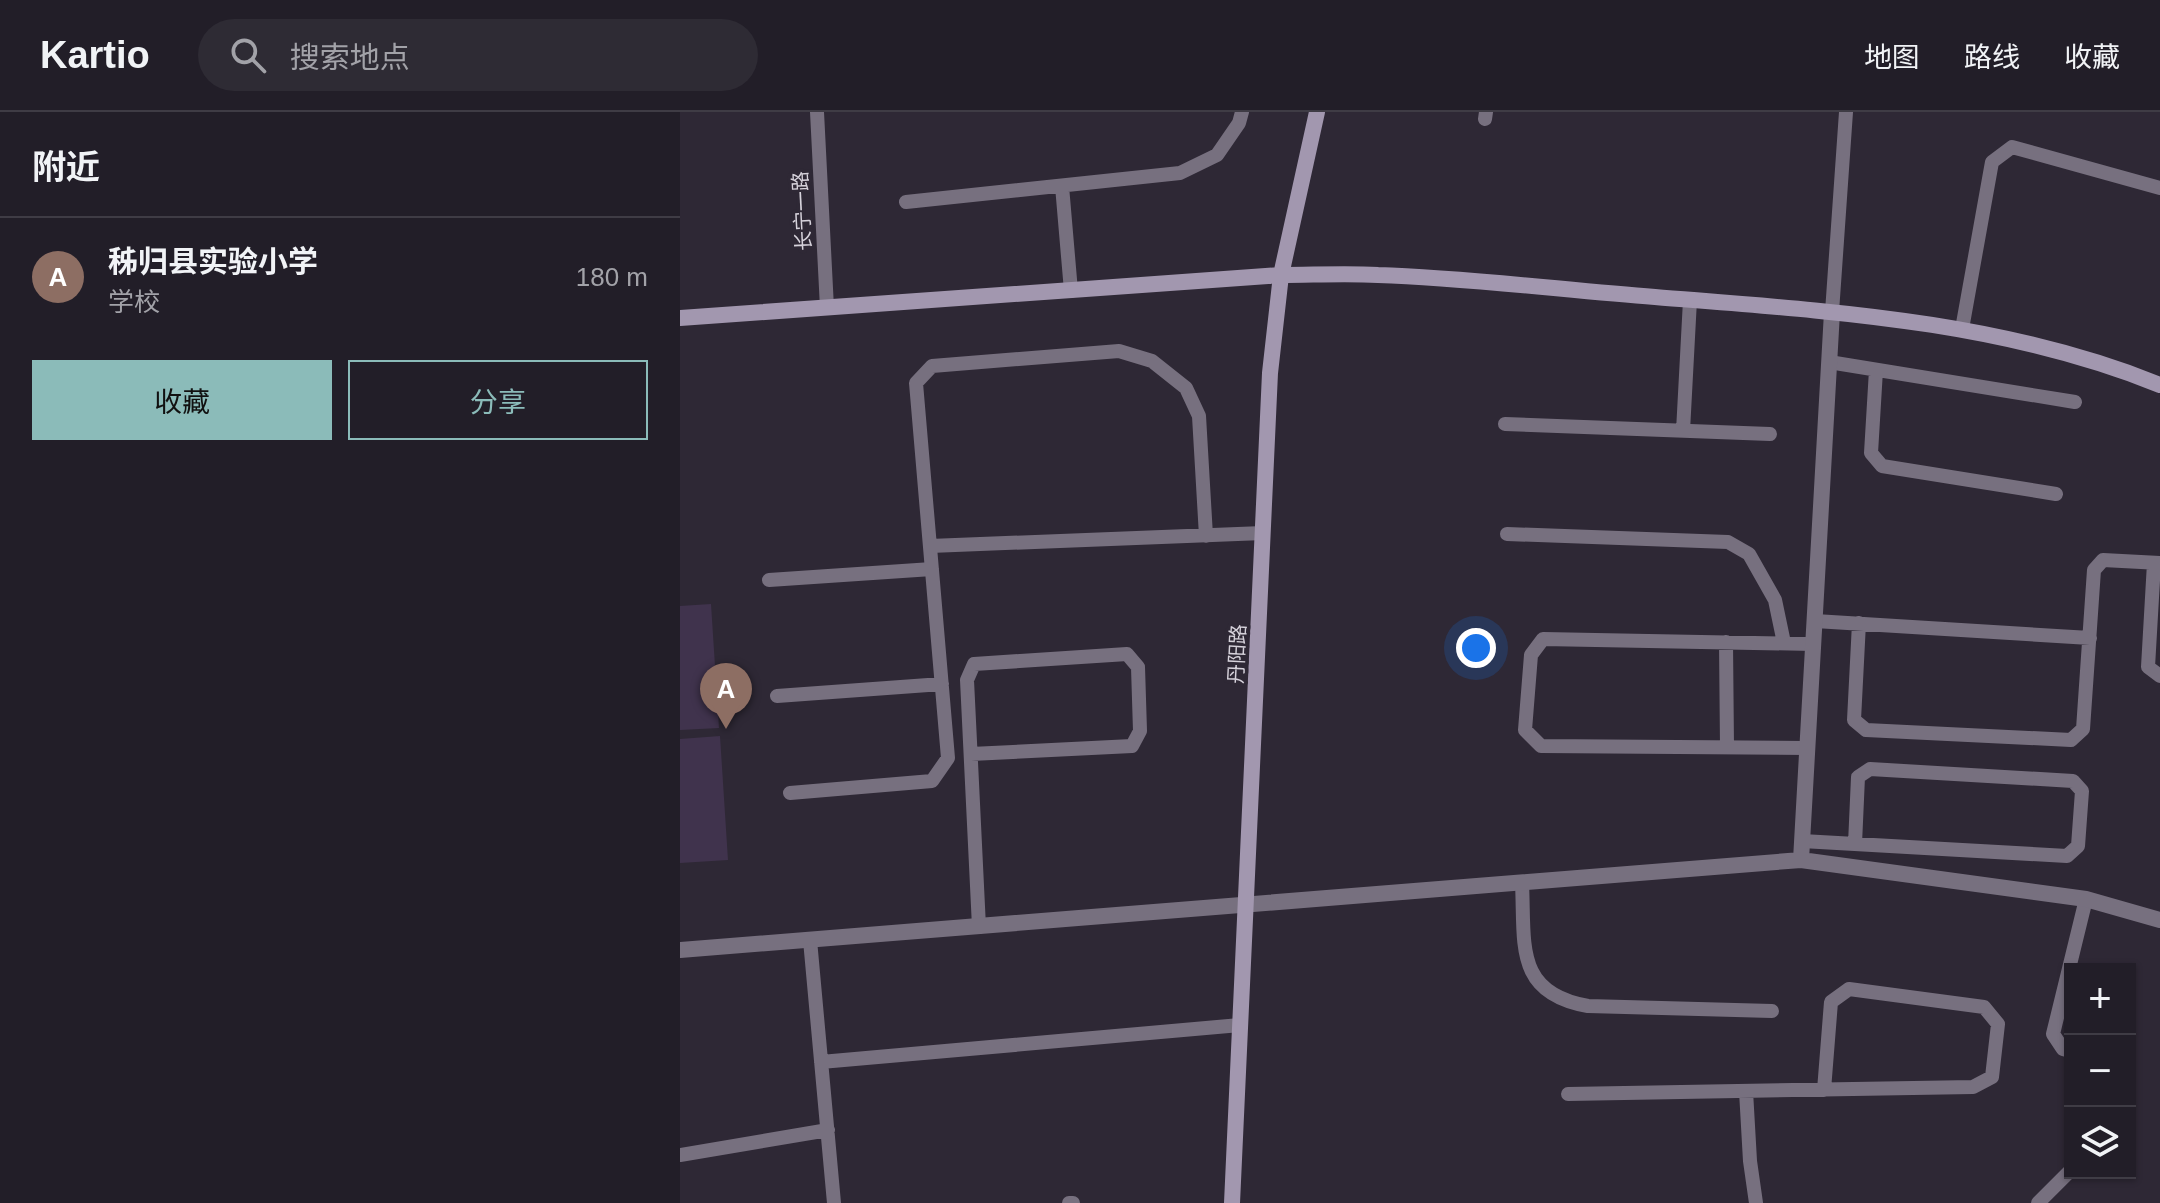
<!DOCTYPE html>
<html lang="zh">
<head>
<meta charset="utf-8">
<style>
	body { margin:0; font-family:Arial,"Noto Sans SC",sans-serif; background:#2e2b34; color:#f1f3f6 }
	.controls { position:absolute; right:24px; bottom:24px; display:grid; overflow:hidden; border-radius:0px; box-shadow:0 2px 6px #0004 }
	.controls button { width:72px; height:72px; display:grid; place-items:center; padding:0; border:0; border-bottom:2px solid #3f3c45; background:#221e28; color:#f1f3f6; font:40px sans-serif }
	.you { position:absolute; left:796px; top:536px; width:28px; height:28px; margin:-20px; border:6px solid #fff; border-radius:50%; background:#1a73e8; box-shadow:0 0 0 12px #1a73e833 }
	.badge { display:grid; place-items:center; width:52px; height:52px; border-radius:50%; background:#8bbbb9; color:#fff; font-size:26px; font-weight:700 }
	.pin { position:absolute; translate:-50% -66px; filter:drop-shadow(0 2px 4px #0008) }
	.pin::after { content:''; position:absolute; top:42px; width:28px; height:24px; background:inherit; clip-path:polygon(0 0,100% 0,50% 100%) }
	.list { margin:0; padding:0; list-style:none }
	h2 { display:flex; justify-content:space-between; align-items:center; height:104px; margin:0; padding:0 32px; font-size:34px }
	h2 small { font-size:26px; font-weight:400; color:#a2a2a8 }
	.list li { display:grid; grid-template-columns:52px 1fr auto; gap:24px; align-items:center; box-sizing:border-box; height:120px; padding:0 32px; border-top:2px solid #3f3c45 }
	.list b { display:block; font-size:30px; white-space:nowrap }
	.list p { margin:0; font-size:26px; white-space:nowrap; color:#a2a2a8 }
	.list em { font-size:26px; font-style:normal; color:#a2a2a8 }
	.actions { display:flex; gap:16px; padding:24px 32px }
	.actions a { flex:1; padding:18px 0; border:2px solid #8bbbb9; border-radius:0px; text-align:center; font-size:28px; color:#8bbbb9 }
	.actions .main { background:#8bbbb9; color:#111 }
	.icon { flex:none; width:44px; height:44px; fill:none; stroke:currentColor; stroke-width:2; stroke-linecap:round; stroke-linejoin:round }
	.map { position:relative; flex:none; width:1480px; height:1091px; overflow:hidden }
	header { display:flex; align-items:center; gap:48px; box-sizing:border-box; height:112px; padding:0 40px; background:#221e28; border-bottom:2px solid #3f3c45 }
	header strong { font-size:38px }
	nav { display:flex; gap:44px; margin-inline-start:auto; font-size:28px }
	.search { width:560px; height:72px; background:#2e2b34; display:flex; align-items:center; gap:20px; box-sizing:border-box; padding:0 28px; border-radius:44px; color:#a2a2a8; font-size:30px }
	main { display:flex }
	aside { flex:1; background:#221e28 }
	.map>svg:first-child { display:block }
	.green { fill:#40334d }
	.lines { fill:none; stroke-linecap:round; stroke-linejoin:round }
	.service { stroke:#77707f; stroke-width:14 }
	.minor { stroke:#77707f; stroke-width:16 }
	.secondary { stroke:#a297af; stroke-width:16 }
	.labels { text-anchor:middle; stroke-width:7; stroke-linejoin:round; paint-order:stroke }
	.street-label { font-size:20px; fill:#d6d2db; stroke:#2e2835 }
</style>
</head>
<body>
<header>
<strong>Kartio</strong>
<div class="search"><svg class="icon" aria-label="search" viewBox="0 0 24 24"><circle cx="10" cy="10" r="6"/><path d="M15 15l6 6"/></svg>搜索地点</div>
<nav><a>地图</a><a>路线</a><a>收藏</a></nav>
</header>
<main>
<aside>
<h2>附近<small></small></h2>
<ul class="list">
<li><span class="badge" style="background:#8d6e63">A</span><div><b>秭归县实验小学</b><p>学校</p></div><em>180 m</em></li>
</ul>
<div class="actions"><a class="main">收藏</a><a>分享</a></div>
</aside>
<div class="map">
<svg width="1480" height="1091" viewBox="0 0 1480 1091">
	<rect width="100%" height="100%" fill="#2e2835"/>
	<path class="green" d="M31,492L39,616L0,618V494Z
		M40,624L48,748L0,751V627Z"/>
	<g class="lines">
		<path class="service" d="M137,0L147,196
			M805,7L806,0
			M382,74L391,179
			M226,90L500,61L537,43L559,11L562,0
			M1152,200L1166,0
			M1282,217L1312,50L1332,35L1480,76
			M1149,250L1395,290
			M1196,258L1191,341L1202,354L1376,382
			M825,312L1090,322
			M1003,319L1010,188
			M827,422L1048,430L1069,442L1095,488L1104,531
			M250,434L583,421
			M1474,451L1468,555L1480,564
			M89,468L252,457
			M1135,509L1410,526
			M1179,511L1174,608L1186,618L1391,628L1403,617L1414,458L1423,448L1480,451
			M1046,530L1047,635
			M97,584L262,572
			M1127,636L861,634L845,618L851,543L863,527L1133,532
			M291,642L452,634L460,619L458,555L447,542L294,552L287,568L299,815
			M110,681L252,669L268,646L236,271L252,254L439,239L472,249L506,276L519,304L526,424
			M1122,729L1387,744L1398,734L1402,679L1393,669L1190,657L1178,665L1175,732
			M842,771C845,832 834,881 908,894L1092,899
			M130,828L154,1091
			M1390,939L1383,937L1373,922L1406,787
			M141,950L560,913
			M1066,979L1070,1049L1076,1091
			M888,982L1293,975L1312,965L1318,912L1304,895L1169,877L1151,890L1144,978
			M0,1043L148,1018
			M389,1091H393
			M1358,1091L1390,1059"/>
		<path class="minor" d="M1121,748L1152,200
			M0,838L1121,748L1406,787L1480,808"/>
		<path class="secondary" d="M0,206L601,163C633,163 666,161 698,163C790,166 883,178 975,185C1147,199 1319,208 1480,273
			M552,1091L590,261L601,163L637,0"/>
	</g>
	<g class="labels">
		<g class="street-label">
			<text transform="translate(122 99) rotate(-93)" y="7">长宁一路</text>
			<text transform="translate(557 542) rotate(-87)" y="7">丹阳路</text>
		</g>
	</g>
</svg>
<div class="controls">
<button>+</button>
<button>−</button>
<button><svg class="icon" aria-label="layers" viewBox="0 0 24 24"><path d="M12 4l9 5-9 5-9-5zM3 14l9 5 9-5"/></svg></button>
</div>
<div class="you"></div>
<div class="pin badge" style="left:46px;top:617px;background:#8d6e63">A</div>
</div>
</main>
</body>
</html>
